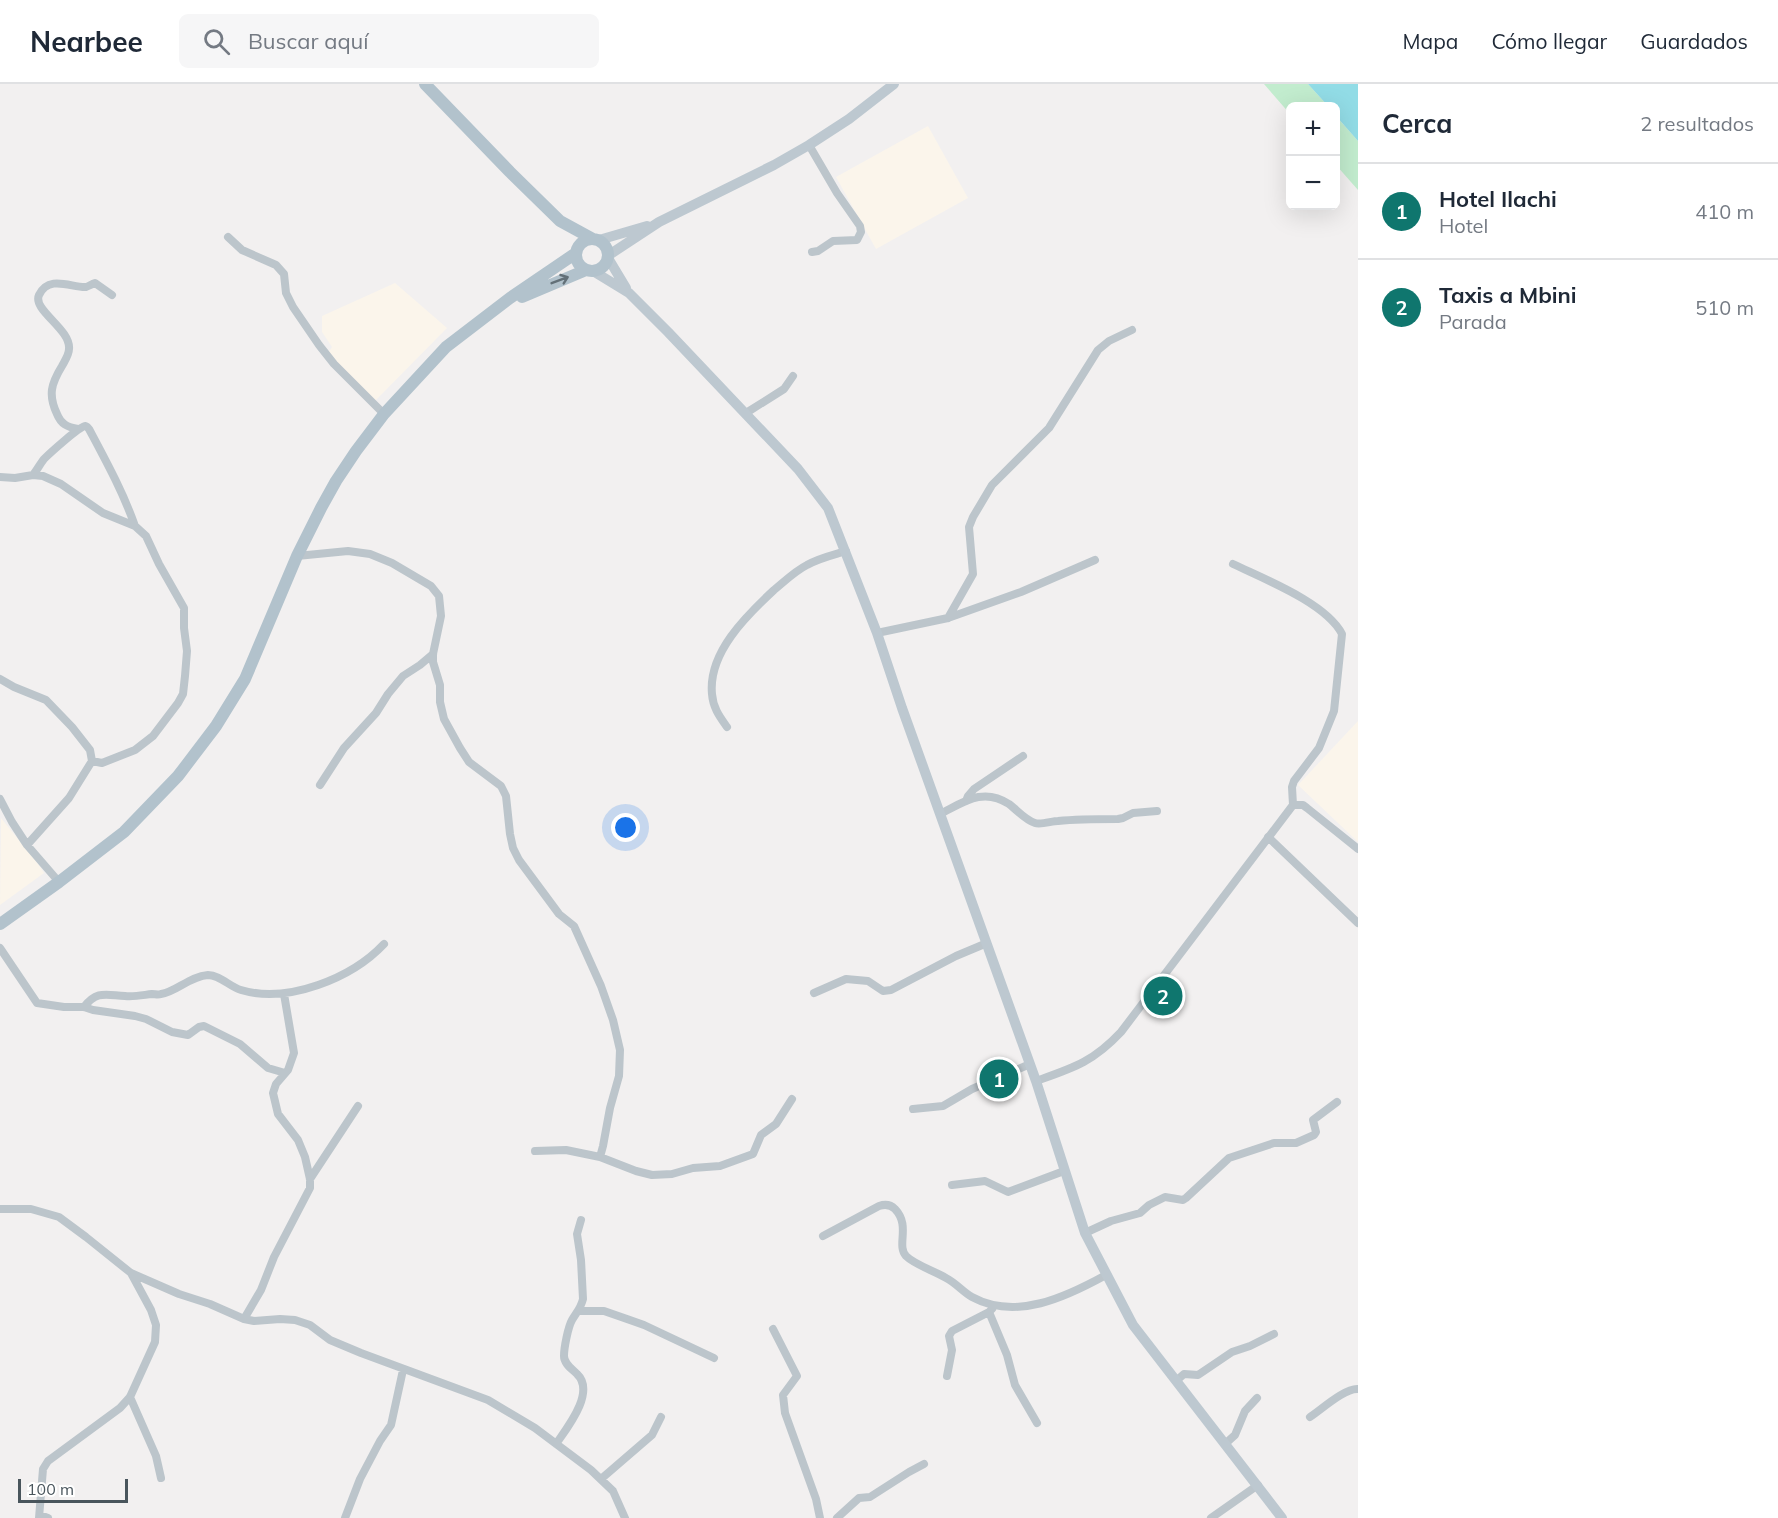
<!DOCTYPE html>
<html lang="es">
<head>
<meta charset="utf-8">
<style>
	body { margin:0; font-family:Mulish,sans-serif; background:#f6f6f7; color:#1f2937 }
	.controls { position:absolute; right:18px; top:18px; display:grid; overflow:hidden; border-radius:9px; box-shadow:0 6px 24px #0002 }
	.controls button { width:54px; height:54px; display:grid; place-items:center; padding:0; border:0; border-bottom:2px solid #e0e1e3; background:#fff; color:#1f2937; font:30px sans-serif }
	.scale { position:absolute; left:18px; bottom:15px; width:110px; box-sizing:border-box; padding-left:6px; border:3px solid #49555c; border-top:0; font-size:16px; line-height:21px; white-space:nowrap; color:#49555c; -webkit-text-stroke:4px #fff; paint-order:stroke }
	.you { position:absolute; left:626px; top:744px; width:21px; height:21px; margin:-15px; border:4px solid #fff; border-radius:50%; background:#1a73e8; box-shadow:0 0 0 9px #1a73e833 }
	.badge { display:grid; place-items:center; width:39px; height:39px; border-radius:50%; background:#0f766e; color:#fff; font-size:20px; font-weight:700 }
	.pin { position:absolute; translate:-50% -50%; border:3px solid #fff; box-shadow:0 2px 6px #0006 }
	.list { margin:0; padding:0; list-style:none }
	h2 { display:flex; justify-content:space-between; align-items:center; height:78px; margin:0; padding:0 24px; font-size:26px }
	h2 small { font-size:20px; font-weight:400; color:#747a83 }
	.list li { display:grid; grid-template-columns:39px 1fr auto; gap:18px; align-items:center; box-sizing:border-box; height:96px; padding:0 24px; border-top:2px solid #e0e1e3 }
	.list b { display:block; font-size:22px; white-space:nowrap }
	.list p { margin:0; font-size:20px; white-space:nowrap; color:#747a83 }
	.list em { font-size:20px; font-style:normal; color:#747a83 }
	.icon { flex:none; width:33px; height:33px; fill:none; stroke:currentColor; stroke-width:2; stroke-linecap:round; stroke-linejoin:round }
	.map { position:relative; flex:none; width:1358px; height:1434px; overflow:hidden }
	header { display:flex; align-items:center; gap:36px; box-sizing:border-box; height:84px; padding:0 30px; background:#fff; border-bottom:2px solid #e0e1e3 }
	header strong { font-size:28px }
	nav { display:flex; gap:33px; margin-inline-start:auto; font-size:21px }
	.search { width:420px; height:54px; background:#f6f6f7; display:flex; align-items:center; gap:15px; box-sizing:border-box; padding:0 21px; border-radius:9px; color:#747a83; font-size:22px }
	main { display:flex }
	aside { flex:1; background:#fff }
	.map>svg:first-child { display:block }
	.commercial { fill:#fbf5eb }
	.green { fill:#c2ecce }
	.water { fill:#92dce6 }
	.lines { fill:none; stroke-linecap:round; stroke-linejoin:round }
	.street { stroke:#bcc5cb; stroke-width:8 }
	.secondary { stroke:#bdc8d0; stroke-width:10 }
	.primary { stroke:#b2c2cc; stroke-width:12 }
	.oneway { stroke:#637078 }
</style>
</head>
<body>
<header>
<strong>Nearbee</strong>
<div class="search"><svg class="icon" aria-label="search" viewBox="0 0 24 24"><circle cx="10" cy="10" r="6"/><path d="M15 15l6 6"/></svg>Buscar aquí</div>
<nav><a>Mapa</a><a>Cómo llegar</a><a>Guardados</a></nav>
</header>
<main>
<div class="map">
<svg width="1358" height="1434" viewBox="0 0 1358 1434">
	<rect width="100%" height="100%" fill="#f2f0f0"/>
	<path class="commercial" d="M928,42L968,114L876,165L836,93Z
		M395,199L447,244L375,317L328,269L332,263L322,248V232Z
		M1358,637V758L1298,701Z
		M1,734L38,780L44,789L0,821Z"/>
	<path class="green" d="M1264,0H1308L1328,22H1290V30Z
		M1336,32L1358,57V106L1336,81Z"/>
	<path class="water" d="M1308,0H1358V57L1336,32V22H1328Z"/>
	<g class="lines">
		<path class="street" d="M809,61L837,109L860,142L861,148L857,156L833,157L818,167L812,168
			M228,153L242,166L276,181L284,190L286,209L293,223L319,261L334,280L384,330
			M746,329L784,305L793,292
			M78,345C67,343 61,340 57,330C48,311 51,300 62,282C64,278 69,271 69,265C71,245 32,226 39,211C49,190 72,204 86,203C89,202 92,200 95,199L112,211
			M33,391C37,386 40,380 44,375C49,370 81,341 85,342C87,342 88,344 89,345C106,377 123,408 135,442
			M0,393L15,394L33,391L43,392L61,400L103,429L135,442L146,452L159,480L184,524V544L187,567L185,592L183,610L178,619L153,652L135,666L102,679L92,677L69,714L27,761
			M297,472L348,467L370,470L392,479L431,502L439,512L441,532L433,570V578L440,601V618L444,635L460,664L469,678L501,702L506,712L510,750L513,764L519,776L559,830L574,842L601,902L613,936L620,966L619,992L610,1024L603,1062L600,1073
			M1233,480C1264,495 1326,519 1342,550L1334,627L1319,664L1294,697L1292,703L1293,721
			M948,534L973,490L969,443L973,433L992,401L1049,344L1098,266L1109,257L1132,246
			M877,549L948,534L1021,508L1095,476
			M0,595L14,603L46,616L72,643L90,666L92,677
			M727,643C720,633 713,624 712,610C708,569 746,532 774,506C785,497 795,487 807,481C819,474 833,471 846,467
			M320,701L344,664L376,629L388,610L403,592L420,581L433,570
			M0,715L12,738L27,761L59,798
			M966,717L968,712L974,705L1023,672
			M940,730C964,718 983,703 1009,720C1017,726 1025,736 1035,739C1041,741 1052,737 1058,737C1078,735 1098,735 1118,735L1123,734L1133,729L1157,727
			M1268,753L1358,839
			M0,864L37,919L64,923H84L93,926L135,932L146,935L172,948L188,951L199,943L204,942L240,960L268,984L285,989
			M814,909L846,895L868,897L883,907L891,906L956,872L987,859
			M84,923C97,906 106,911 125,912C134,913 143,911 152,910C155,910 158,911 161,910C176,908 190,892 208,891C220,891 230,903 241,906C288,920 352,894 384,860
			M1036,997C1073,984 1093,978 1121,948L1293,721H1303L1307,724L1358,765
			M913,1025L943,1022L972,1005L1030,980
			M535,1067L566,1066L600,1073L636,1087L652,1091L672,1090L693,1084L720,1082L753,1070L761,1051L776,1040L792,1015
			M310,1095L358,1022
			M952,1101L985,1097L1008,1108L1064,1087
			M0,1125H31L59,1133L86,1153L131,1189L179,1210L210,1220L244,1235L254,1237L280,1235L295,1236L310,1241L330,1256L361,1269L488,1316L535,1344L591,1386L613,1407L625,1434
			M1085,1149L1111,1137L1140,1129L1149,1121L1165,1113L1183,1116L1186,1114L1229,1074L1274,1059H1296L1314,1051L1316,1048L1313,1036L1337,1018
			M823,1152L879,1122C885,1120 890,1120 895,1125C911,1142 896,1161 906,1172C915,1181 935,1187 946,1194C956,1199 963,1208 972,1213C1016,1237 1066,1213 1106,1191
			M578,1227H604L627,1235L644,1241L714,1274
			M989,1228L1007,1271L1015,1301L1037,1339
			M244,1235L261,1206L274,1173L310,1104V1095L305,1073L298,1056L278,1030L273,1009L276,1000L288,986L294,969L284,910
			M773,1245L797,1292L783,1311L785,1329L816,1415L820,1434
			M947,1292L952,1266L949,1252L952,1247L989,1228L992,1225
			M1176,1297L1184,1290L1198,1291L1232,1268L1250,1262L1274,1250
			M130,1313L156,1372L161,1394
			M1310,1333C1322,1325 1345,1304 1358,1305
			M556,1360C567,1344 596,1308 577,1290C572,1285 564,1280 564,1272C564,1264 568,1243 572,1236C576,1229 581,1224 583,1215L581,1176L577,1150L581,1136
			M1225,1360L1235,1351L1245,1327L1257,1314
			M601,1395L652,1351L661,1333
			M40,1431L48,1434
			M39,1434L43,1385L48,1377L120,1324L130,1313L155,1258L156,1241L151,1226L131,1189
			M345,1434L360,1395L380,1357L391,1341L403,1286
			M837,1434L859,1414L870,1413L909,1388L924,1380
			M1211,1434L1258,1401"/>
		<path class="secondary" d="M599,156L647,142
			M609,171L659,138L774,81L809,61L849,35L894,0
			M608,174L626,204
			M593,187L629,209L668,248L798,385L828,424L877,549L902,624L1036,997L1085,1149L1133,1241L1282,1434"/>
		<path class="primary" d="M425,0L510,88L560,137L593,155
			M576 171a16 16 0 1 1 32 0a16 16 0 1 1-32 0Z
			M522,213L586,186
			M0,840L59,798L124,748L178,692L216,642L245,595L297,472L321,424L336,397L356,367L384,330L446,263L510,214L576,169"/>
	</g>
	<defs><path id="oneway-shaft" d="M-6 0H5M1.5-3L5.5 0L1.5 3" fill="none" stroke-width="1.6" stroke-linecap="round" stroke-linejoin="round" transform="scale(1.5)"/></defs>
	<use class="oneway" href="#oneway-shaft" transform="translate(560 196) rotate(-21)"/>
</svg>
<div class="controls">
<button>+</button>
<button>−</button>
</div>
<div class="scale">100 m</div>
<div class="you"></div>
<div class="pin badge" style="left:999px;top:995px">1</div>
<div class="pin badge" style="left:1163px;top:912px">2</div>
</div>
<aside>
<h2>Cerca<small>2 resultados</small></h2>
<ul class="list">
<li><span class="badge">1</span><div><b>Hotel Ilachi</b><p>Hotel</p></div><em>410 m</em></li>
<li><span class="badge">2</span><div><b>Taxis a Mbini</b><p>Parada</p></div><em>510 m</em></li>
</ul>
</aside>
</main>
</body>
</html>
